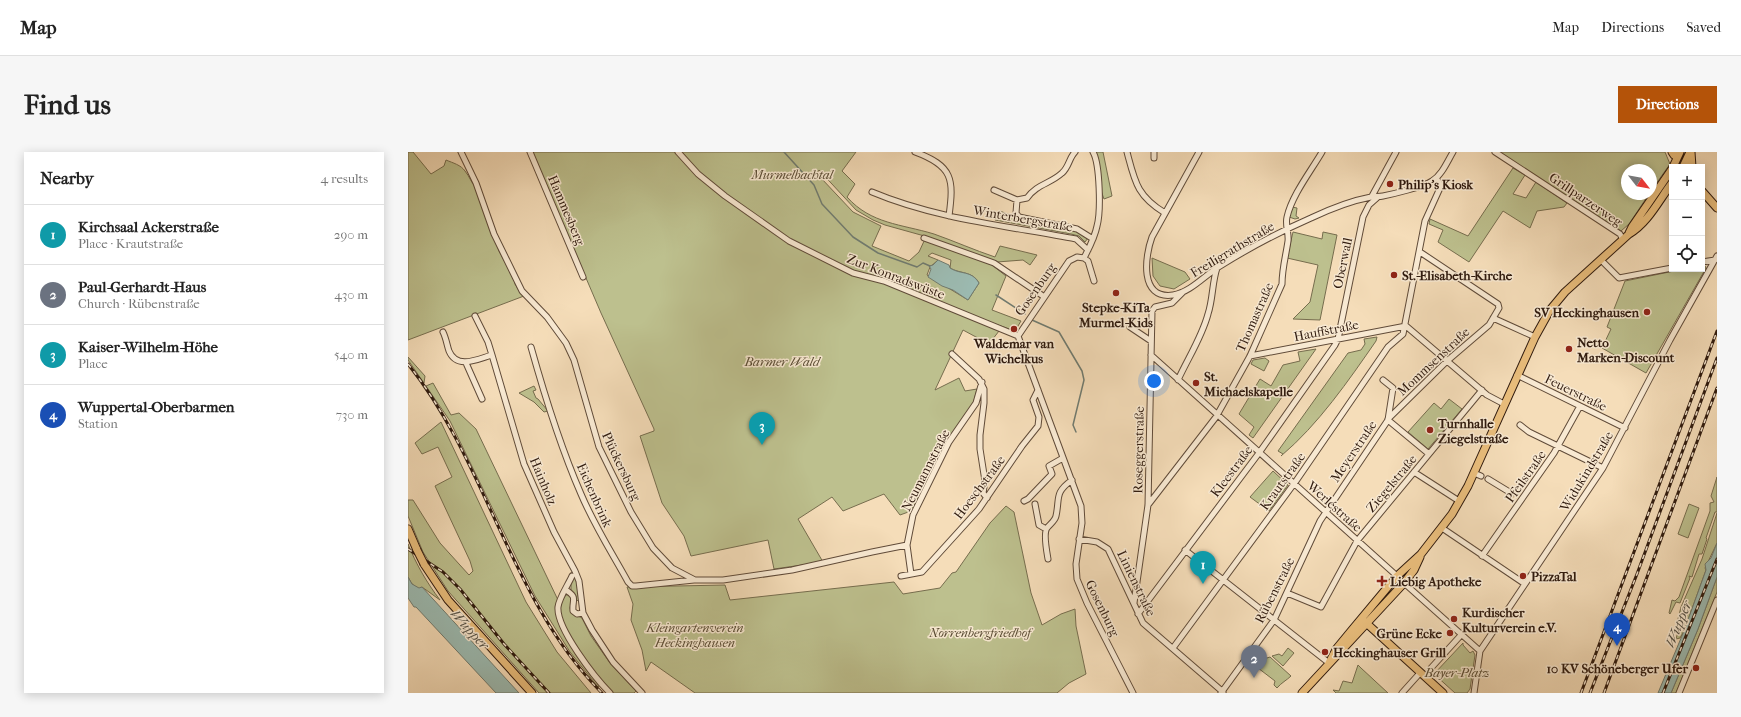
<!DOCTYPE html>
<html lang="en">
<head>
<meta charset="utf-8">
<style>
	body { margin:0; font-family:"IM FELL French Canon",serif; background:#f6f6f6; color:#222 }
	.controls { position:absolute; right:12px; top:12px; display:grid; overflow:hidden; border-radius:0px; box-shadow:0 2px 10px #0003 }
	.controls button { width:36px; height:36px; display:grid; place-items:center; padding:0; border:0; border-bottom:1px solid #e0e0e0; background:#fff; color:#222; font:20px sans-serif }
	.compass { position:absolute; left:1213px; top:12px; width:36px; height:36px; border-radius:50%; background:#fff; box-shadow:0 2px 10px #0003; rotate:121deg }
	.you { position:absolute; left:746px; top:229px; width:14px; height:14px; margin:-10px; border:3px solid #fff; border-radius:50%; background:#1a73e8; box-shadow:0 0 0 6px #1a73e833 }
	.badge { display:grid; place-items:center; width:26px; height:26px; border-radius:50%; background:#b45309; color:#fff; font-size:13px; font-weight:700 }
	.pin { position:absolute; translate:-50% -33px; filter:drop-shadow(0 1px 2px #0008) }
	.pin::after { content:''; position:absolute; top:21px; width:14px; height:12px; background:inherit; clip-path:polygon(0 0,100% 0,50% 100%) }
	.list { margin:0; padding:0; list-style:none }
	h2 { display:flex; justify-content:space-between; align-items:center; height:52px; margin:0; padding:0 16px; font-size:17px }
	h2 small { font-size:13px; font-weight:400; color:#767676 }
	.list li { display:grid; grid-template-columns:26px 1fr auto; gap:12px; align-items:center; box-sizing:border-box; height:60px; padding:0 16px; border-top:1px solid #e0e0e0 }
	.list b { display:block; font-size:15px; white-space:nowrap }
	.list p { margin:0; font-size:13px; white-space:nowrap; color:#767676 }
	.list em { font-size:13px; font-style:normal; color:#767676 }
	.icon { flex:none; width:22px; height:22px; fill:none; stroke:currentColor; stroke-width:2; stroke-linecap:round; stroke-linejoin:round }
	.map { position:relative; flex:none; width:1309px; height:541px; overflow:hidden; border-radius:0px }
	header { display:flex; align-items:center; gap:24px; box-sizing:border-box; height:56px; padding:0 20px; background:#fff; border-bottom:1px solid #e0e0e0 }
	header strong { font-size:19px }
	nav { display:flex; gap:22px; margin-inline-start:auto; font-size:14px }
	.intro { display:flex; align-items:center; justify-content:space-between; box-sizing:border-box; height:96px; padding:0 24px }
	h1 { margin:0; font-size:28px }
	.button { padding:10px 18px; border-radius:0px; background:#b45309; color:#fff; font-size:14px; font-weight:700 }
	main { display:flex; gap:24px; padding:0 24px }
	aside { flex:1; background:#fff; border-radius:0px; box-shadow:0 2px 10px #0003 }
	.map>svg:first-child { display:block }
	.green { fill:#bdc08e; stroke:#766d4e; fill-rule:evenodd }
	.water { fill:#9cbbb2; stroke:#707b70 }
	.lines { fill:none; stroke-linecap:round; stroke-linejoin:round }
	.stream { stroke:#707b70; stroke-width:1.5 }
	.minor-tunnel { stroke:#cdb697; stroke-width:5; stroke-dasharray:5 2.5; stroke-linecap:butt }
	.minor-casing { stroke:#604b39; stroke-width:7 }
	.major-casing { stroke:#2f1a0e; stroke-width:9 }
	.minor { stroke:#f8e9d2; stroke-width:5 }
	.major { stroke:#eabe7c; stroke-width:7 }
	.rail-casing { stroke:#2f1a0e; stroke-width:3 }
	.rail { stroke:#f8e9d2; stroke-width:1.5; stroke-dasharray:4.5; stroke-linecap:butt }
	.major-bridge-casing { stroke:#2f1a0e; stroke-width:9; stroke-linecap:butt }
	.major-bridge { stroke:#eabe7c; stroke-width:7 }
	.poi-dot { fill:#8f2418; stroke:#f8e9d2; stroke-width:1.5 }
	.labels { text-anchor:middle; stroke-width:3; stroke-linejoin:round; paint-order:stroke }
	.park-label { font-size:13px; font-style:italic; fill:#5a4c34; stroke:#f8e9d2 }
	.poi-label { font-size:13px; font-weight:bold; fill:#2f1a0e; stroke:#f8e9d2; text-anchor:start }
	.street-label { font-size:13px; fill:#2f1a0e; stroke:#f8e9d2 }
	.water-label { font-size:14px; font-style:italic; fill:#555247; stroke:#f8e9d2 }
</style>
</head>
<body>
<header>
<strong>Map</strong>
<nav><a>Map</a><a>Directions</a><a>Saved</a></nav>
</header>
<div class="intro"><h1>Find us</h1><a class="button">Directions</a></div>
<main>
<aside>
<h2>Nearby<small>4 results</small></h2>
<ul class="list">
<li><span class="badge" style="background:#0f9aa8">1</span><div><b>Kirchsaal Ackerstraße</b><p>Place · Krautstraße</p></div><em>290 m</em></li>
<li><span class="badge" style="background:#6b7280">2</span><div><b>Paul-Gerhardt-Haus</b><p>Church · Rübenstraße</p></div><em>430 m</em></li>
<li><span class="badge" style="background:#0f9aa8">3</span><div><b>Kaiser-Wilhelm-Höhe</b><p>Place</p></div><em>540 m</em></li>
<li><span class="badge" style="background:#1a4fb4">4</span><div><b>Wuppertal-Oberbarmen</b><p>Station</p></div><em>730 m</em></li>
</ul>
</aside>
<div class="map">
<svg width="1309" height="541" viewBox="0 0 1309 541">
	<rect width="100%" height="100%" fill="#f5ddb9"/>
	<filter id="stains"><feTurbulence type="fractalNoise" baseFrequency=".005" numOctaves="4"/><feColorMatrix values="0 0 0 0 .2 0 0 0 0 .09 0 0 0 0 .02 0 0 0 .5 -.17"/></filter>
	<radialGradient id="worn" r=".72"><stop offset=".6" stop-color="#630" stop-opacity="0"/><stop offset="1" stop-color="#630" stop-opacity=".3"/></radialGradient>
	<path class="green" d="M0,0H5L23,22L36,14L38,8C45,11 53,13 57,19C62,25 63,31 68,35L91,99L106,126L107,132L113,142L116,144L0,188Z
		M124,0H448L434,19L447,32L439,45C463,72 493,72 526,82C546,89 566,98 587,105L592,94L629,103L622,113L615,108L589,110L520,85L477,73L465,68L448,58L411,18L409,21L413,26L445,60L473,74L464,94L501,109L511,100L517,87L584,113L598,124L584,158L613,169L607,179L579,169L591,179L581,192L555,178L527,238L551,226L557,239L569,237L565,252L503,359L492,363L476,342L435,359L424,345L390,367L415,410L366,417L360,388L283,404L276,384L254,351L232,284L246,279V277L193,161ZM524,101L543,108L542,116C552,122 565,119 571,131L560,148L519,123L522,115L530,108L520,104Z
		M688,0H695L704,44L696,47L692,36Z
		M1091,0H1257L1262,12L1243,39V18H1219V42H1241L1221,72L1213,79Z
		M1105,16L1117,23L1105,42L1118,46L1128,30L1159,51L1156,55L1129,59L1122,76L1095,59L1061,110L1030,90L1035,78L1021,72L1022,67L1060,84Z
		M884,55L889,56L888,64L891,66L887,67L881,65Z
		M592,59C620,71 655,69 680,86L677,90L671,84L663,82L587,68Z
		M885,80L914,87L915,80L929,83L912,168L885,167L902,150L910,113L879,106Z
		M744,106L777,120L782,127L766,137L752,134L745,124Z
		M1294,113L1297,114L1298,116L1238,221L1194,196L1203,177L1199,175L1217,129L1276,117H1294Z
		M969,185L968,189C941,228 910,273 873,304L875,302L870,299L940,201L953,198L957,192L956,187Z
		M908,197L845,286L841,283L846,275L831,262L852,227L863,234L875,213L892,209L890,200Z
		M0,205L17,224L16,231L0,208Z
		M857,206L861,209L856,219L843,212L845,208Z
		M25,231L43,263L51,261L68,277L150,448L149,452L159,485L180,519L191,534L190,535L162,500L127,444L42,269L18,234Z
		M126,234L128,238L125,239L128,246L130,247L140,259L136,260L126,250L111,241Z
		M1041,247L1054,257L1020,297L1000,280L1026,251L1033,257Z
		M33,270L118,450L149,500L183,541H131L40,439L15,400L0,364V348H5L32,391L61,423L65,419L62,409L27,334L44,325L30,295L14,302L7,291Z
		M865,319L880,333L861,359L842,345Z
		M1309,325V360H1307L1306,363L1298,386L1299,387L1294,402H1291L1284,425L1281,424L1282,426L1272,451L1268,450L1262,462L1261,461L1264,448L1267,449L1271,445L1302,359V351L1306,350L1303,344Z
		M1281,352L1291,356L1280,386L1270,382Z
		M598,354L606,360L623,441L634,473L653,462L667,457L668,474L678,522L661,531L649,541H287L243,510L238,519L234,498L223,468L225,452L219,435L317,433L322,448L486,430L495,442L532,436L544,421L548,420L582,371Z
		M1309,361V391L1297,416L1298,418L1276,479L1272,486L1268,487L1271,476L1268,475L1273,455L1294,407Z
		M0,392C8,412 19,431 32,448L14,435L11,437L4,432L0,425Z
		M166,422L169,432L171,449L168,448V444L163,438V430Z
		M1309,425V440L1268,541H1263L1290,477Z
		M161,442L164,446L162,456L164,461L174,466L183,484L202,511L228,539L226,541H203C192,528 129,453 161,442Z
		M1055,491V493L1062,501L1065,499L1067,503L1062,537L1059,541H1047L1026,522Z
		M880,496L886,501L875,514L864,504L871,502L874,504Z
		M862,505L883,524C879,528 873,531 869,536L866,533L867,529L850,516L856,507Z
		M950,513L953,516L980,541H928L925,538L931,539L935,529L944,531Z"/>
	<path class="water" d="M530,108L541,113L542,116C553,123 563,118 571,131L560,148L545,138L534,134L520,125L523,117L521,114L525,113Z
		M1309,391V425L1290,477L1263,541H1250L1276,479L1298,418L1297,412L1303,406Z
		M0,425L4,432L11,436L14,435L111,541H88L8,455H6L0,446Z"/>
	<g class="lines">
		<path class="stream" d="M376,0L406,33L414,52L445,85L470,101L509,115L515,111L522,114
			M588,143L617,162
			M624,168L651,180L674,219L676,228L665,273L668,280"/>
		<path class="minor-tunnel" d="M1103,341L1109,346"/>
		<defs>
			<path id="minor" d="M53,0L68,31L86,82L114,139L139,165L158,191L166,208L191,295L223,360L245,396L264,416L287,428H315L384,418L464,400L499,393
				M122,0L175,125
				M270,0L290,22L317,44L381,89L445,121L476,129L610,184
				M507,0C545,14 546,27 541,64
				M667,0C661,6 661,15 654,21C642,32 629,32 619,46L609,48L608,61L611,65L669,77L685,87
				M685,0C692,12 693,60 689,74C687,85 681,96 676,106L680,109L686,129
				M719,0C727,30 729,44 757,61
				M791,0L744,85C737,104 731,148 765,143C783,140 797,123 812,114C841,96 871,80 903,66C922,57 942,49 963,45C966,44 971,45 975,44C985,42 1015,35 1024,29C1034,23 1039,10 1045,0
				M1087,0L1212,82L1215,88
				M746,6V0
				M586,38L609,48
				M464,40C528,67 600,74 668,87L680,98
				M964,44L988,0
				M516,86L586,111L635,144
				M1193,108L1211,126L1264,116
				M1294,110L1307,108
				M67,164L80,190L84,203
				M1085,166L1127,185
				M998,174L1079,243L1096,252
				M722,175L743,189
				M35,180C38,186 39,193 41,199C49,218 70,207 84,203L116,312L146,380L167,419L171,429L175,461L184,478L205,510L234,541
				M610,184L673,354L674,371L668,412L669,427L679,451L725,541
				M610,184L661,109L669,105L676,106
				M123,195C137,245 152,294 173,342C186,373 204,401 220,430L224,434H228L286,428
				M544,202L571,227L576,237V251L572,283V297L577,329L575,341L579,346
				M743,203L989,424
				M842,204L998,174
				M58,211L74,247
				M1109,223L1217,276
				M770,228C780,206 794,185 800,162C805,147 804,131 809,116
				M980,267L1039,209L1081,173L1091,156L1090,152L1012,100
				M980,268L1021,302
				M1112,273L1121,280L1195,316
				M1006,320L1051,349
				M1066,321L1073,324
				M1080,327L1103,341
				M616,349L620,347L644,322L641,314L655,306
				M627,352L631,373L638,377
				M740,353L808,265L842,204L874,132C874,117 878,103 880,89C881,81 877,73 879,65C884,43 903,19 914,0
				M1034,376L1117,432
				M671,387L689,390L700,397L735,471L815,540
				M777,398L921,511
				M1074,404L1146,301L1172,254
				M640,407C639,401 635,381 639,376C642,372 647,369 648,364C652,346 646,341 664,328
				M503,422L499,393L505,363L541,290L568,251L574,230
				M164,424C160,433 151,446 150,455C148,476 187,526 202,541
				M493,424L514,420L571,357L614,294L630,274L631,265L625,248L630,238
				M996,431L1072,499
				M158,438C170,446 164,447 165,459L169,462L175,461
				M879,441L913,455L949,389L1074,238
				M726,451L740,353L744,159L747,155L764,151L775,140
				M730,462L851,301L927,193L930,187L955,65L961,53L970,45
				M765,496L888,329L980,195L995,182L1017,69L1032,36V32L1028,26
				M1023,516L1054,482
				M813,541L866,468L912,369L980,268L985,236L975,228
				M994,541L1012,521
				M1066,541L1072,499L1195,316L1262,188L1309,104
				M1271,541L1309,448"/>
			<path id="major" d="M1264,0L1266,3L1270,4
				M1283,0L1284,15
				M1265,15L1272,0
				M1275,15L1282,0
				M1294,39L1309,56
				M1221,81L1224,75L1264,17
				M0,377L9,398
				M16,412L40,448L124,541
				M956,469L1035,541
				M921,511L929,496L943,479L989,424L1013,402L1044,362L1060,334L1127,185L1142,158L1157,140L1221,82C1240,71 1251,48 1264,31
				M894,541L996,431L1006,418L1012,405"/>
		</defs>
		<use href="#minor" class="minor-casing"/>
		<use href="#major" class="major-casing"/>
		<use href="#minor" class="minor"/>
		<use href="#major" class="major"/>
		<defs>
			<path id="rail" d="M0,212C80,312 102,449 194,541
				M0,397L35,420L52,437L96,492L141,541
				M1173,541L1309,179
				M1182,541L1229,422L1309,206
				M1196,541L1309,236
				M1255,541L1309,407"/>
		</defs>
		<use href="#rail" class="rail-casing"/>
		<use href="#rail" class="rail"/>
		<defs>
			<path id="major-bridge" d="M9,398L16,412"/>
		</defs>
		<use href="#major-bridge" class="major-bridge-casing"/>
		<use href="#major-bridge" class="major-bridge"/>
	</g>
	<g class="poi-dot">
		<circle cx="982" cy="32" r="4"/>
		<circle cx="986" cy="123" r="4"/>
		<circle cx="708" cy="141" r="4"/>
		<circle cx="1239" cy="160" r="4"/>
		<circle cx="606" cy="177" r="4"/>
		<circle cx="1161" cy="197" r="4"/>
		<circle cx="788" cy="231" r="4"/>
		<circle cx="1022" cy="278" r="4"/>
		<circle cx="1115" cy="424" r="4"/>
		<path d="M972 423h4v4h4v4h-4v4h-4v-4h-4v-4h4z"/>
		<circle cx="1046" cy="467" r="4"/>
		<circle cx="1042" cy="481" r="4"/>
		<circle cx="917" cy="500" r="4"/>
		<circle cx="1288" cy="516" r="4"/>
	</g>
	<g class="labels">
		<g class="park-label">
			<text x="384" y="27">Murmelbachtal</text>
			<text x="374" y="214">Barmer Wald</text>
			<text x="287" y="480">Kleingartenverein<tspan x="287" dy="15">Heckinghausen</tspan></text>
			<text x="572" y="485">Norrenbergfriedhof</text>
			<text x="1049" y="525">Bayer-Platz</text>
		</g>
		<g class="poi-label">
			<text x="990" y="37">Philip's Kiosk</text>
			<text x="994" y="128">St.-Elisabeth-Kirche</text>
			<text x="708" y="160" text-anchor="middle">Stepke-KiTa<tspan x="708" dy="15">Murmel-Kids</tspan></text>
			<text x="1231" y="165" text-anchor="end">SV Heckinghausen</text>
			<text x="1169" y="195">Netto<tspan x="1169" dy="15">Marken-Discount</tspan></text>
			<text x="606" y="196" text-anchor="middle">Waldemar van<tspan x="606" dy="15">Wichelkus</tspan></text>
			<text x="796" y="229">St.<tspan x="796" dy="15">Michaelskapelle</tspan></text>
			<text x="1030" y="276">Turnhalle<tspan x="1030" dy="15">Ziegelstraße</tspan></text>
			<text x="1123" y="429">PizzaTal</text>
			<text x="982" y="434">Liebig Apotheke</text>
			<text x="1054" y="465">Kurdischer<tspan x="1054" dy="15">Kulturverein e.V.</tspan></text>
			<text x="1034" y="486" text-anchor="end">Grüne Ecke</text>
			<text x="925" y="505">Heckinghauser Grill</text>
			<text x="1280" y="521" text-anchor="end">10 KV Schöneberger Ufer</text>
		</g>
		<g class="street-label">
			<text transform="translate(1178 47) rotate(34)" y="5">Grillparzerweg</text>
			<text transform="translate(159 58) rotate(67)" y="5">Hammesberg</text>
			<text transform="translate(615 66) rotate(10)" y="5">Winterbergstraße</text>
			<text transform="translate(824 97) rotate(-31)" y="5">Freiligrathstraße</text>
			<text transform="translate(934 111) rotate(-78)" y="5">Oberwall</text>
			<text transform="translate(488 124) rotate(21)" y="5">Zur Konradswüste</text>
			<text transform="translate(627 137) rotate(-55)" y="5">Gosenburg</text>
			<text transform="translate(846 165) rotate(-66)" y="5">Thomastraße</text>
			<text transform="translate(918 178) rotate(-11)" y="5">Hauffstraße</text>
			<text transform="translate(1025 209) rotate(-43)" y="5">Mommsenstraße</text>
			<text transform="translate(1168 240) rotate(26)" y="5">Feuerstraße</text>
			<text transform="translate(730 298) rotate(-89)" y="5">Roseggerstraße</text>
			<text transform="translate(945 299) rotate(-56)" y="5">Meyerstraße</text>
			<text transform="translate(214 314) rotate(65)" y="5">Plückersburg</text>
			<text transform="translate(517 318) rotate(-63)" y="5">Neumannstraße</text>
			<text transform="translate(823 319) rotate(-53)" y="5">Kleestraße</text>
			<text transform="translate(1178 319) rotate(-59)" y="5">Widukindstraße</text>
			<text transform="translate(1117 324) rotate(-55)" y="5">Pfeilstraße</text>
			<text transform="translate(136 329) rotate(67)" y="5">Hainholz</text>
			<text transform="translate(874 329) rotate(-54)" y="5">Krautstraße</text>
			<text transform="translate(983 331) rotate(-50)" y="5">Ziegelstraße</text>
			<text transform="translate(571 335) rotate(-53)" y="5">Hoeschstraße</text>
			<text transform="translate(187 343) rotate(66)" y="5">Eichenbrink</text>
			<text transform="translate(927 354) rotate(42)" y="5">Werléstraße</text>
			<text transform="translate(729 431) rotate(64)" y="5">Linienstraße</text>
			<text transform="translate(866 438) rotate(-63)" y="5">Rübenstraße</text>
			<text transform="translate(695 456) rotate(64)" y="5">Gosenburg</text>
		</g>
		<g class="water-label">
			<text transform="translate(1270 472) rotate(-68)" y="5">Wupper</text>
			<text transform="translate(62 477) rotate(47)" y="5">Wupper</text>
		</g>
	</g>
	<rect width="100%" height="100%" filter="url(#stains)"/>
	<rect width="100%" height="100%" fill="url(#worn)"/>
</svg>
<div class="controls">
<button>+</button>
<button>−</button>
<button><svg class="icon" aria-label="locate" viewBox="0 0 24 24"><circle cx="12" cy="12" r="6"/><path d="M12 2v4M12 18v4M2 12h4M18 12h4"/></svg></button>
</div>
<svg class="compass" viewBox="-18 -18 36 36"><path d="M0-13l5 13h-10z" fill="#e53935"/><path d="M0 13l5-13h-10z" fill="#767676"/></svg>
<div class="you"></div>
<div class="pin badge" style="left:795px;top:432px;background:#0f9aa8">1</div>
<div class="pin badge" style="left:846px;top:526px;background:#6b7280">2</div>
<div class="pin badge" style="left:354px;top:293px;background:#0f9aa8">3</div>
<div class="pin badge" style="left:1209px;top:494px;background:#1a4fb4">4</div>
</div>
</main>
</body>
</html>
